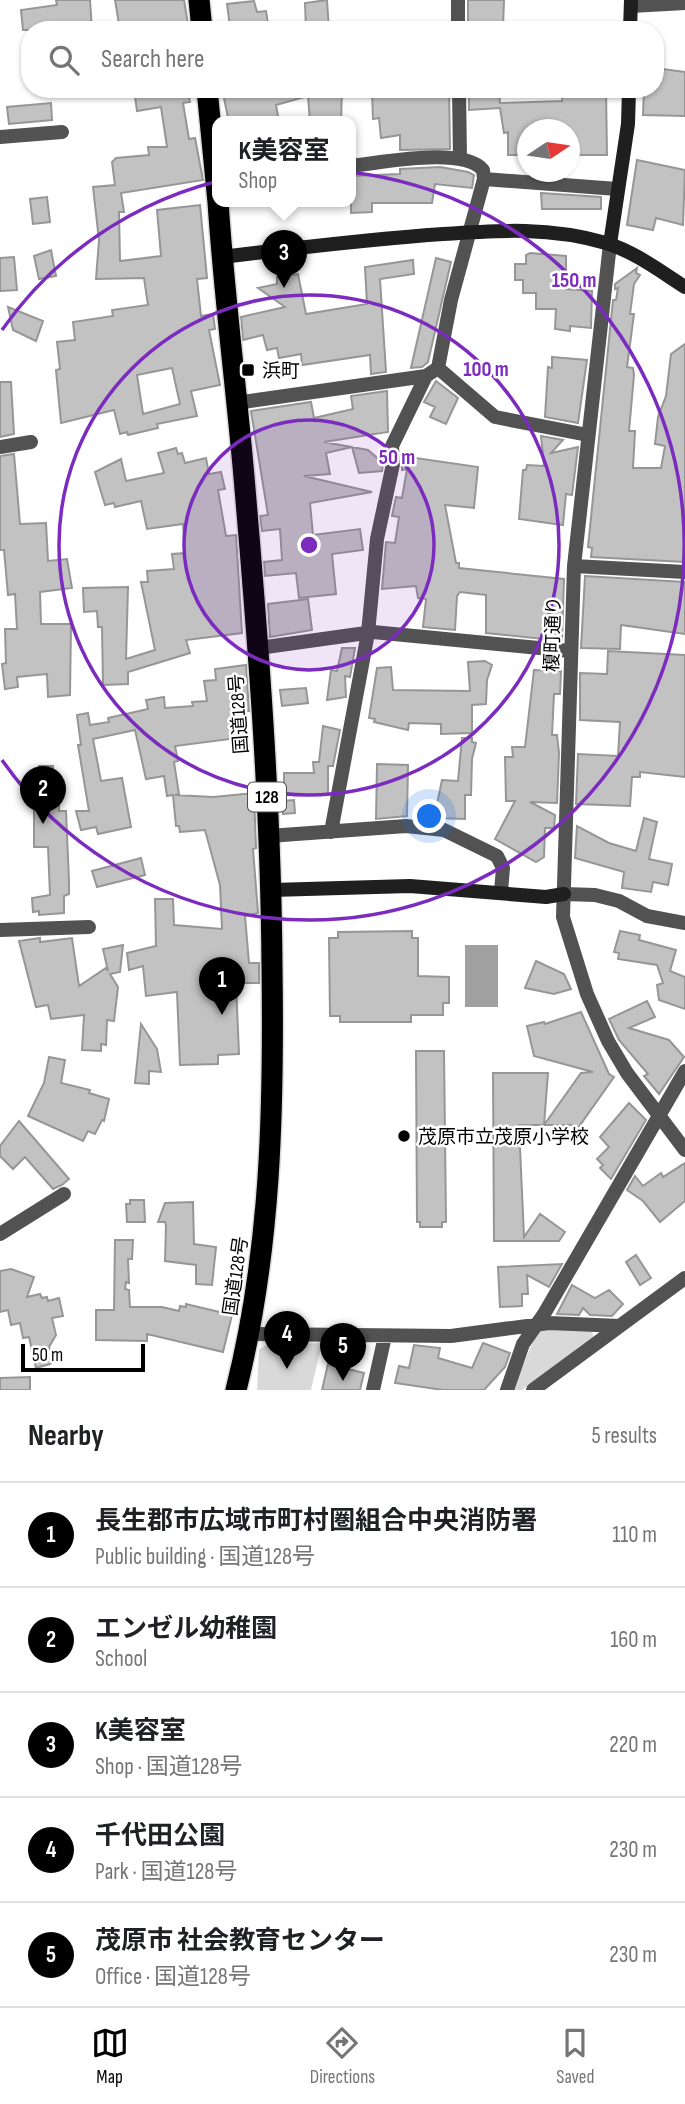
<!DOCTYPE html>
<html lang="en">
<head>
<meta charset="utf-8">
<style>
	body { margin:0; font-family:"Sofia Sans Condensed","Noto Sans JP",sans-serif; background:#f6f6f6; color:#202124 }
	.compass { position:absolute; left:517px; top:119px; width:63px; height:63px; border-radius:50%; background:#fff; box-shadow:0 2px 5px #0004; rotate:77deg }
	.scale { position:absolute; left:21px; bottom:18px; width:124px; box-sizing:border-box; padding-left:7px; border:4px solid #000; border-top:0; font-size:19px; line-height:24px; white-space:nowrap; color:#000; -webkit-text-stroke:5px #fff; paint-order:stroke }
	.you { position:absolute; left:430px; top:817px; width:24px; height:24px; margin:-18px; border:5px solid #fff; border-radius:50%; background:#1a73e8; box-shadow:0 0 0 10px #1a73e833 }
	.badge { display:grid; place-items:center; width:46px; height:46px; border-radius:50%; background:#000; color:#fff; font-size:23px; font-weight:700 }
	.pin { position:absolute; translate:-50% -58px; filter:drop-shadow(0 2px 4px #0008) }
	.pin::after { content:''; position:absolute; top:37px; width:24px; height:21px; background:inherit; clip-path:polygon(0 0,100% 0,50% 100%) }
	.popup { position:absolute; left:212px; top:116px; width:144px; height:91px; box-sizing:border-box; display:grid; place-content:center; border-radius:14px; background:#fff; filter:drop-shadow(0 2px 5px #0005); font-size:23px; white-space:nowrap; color:#757577 }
	.popup b { font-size:26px; color:#202124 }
	.popup::after { content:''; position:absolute; left:50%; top:100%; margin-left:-14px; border:14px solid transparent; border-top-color:#fff }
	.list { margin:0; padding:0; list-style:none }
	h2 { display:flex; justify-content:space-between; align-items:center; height:91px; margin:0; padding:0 28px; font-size:30px }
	h2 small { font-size:23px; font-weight:400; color:#757577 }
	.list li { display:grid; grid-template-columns:46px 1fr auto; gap:21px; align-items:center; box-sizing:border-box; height:105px; padding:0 28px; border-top:2px solid #e0e0e0 }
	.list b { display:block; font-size:26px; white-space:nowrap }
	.list p { margin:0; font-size:23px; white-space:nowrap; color:#757577 }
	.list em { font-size:23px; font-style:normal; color:#757577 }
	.icon { flex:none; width:38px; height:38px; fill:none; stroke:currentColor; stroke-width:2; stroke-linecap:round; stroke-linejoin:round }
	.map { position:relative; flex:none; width:685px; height:1390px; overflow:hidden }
	.search { position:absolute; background:#fff; box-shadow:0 2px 5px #0004; left:21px; right:21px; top:21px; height:77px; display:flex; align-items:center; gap:18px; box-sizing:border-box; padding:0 24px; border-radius:28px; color:#757577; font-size:26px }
	.sheet { height:616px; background:#fff }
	nav { display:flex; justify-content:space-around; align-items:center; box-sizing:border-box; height:98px; border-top:2px solid #e0e0e0; background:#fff; font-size:19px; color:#757577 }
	nav a { display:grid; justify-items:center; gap:4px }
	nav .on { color:#000 }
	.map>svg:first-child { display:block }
	.green { fill:#d9d9d9 }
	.water { fill:#a0a0a0 }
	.building { fill:#c2c2c2; stroke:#969696; stroke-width:2; fill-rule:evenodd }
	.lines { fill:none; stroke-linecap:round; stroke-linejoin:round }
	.highway-casing { stroke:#dbdbdb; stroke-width:24 }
	.street { stroke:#525252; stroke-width:14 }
	.secondary { stroke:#1f1f1f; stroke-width:14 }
	.highway { stroke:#000; stroke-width:21 }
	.ring { fill:none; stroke:#7b2cbf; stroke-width:3.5 }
	.poi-dot { fill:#000; stroke:#fff; stroke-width:2.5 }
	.labels { text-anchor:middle; stroke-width:5; stroke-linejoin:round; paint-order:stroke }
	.shield { fill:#fff; stroke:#4c4c4c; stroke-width:2 }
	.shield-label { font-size:18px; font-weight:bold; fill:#000 }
	.poi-label { font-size:19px; fill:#000; stroke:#fff; text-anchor:start }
	.street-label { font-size:19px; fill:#000; stroke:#fff }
	.centre { fill:#7b2cbf; stroke:#fff; stroke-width:3.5 }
	.ring-label { font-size:21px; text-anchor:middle; font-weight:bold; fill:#7b2cbf; stroke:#fff; stroke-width:5; stroke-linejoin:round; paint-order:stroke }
</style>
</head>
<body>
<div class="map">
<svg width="685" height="1390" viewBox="0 0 685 1390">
	<rect width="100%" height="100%" fill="#fff"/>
	<path class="green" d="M547,1328L592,1330L593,1337L522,1390H513L537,1332Z
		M322,1343L311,1390H257L259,1349L269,1344Z"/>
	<path class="water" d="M465,945H498V1007H465Z"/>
	<path class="building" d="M56,0H90L92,30H23L21,10L57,5Z
		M115,0H184L189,30H120Z
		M327,0L329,30H306L305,3Z
		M468,0H504L503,28H468Z
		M254,1L257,12L266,11L269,30H250V25L230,27L227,4Z
		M655,68L685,72V116L643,115L644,89H655Z
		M134,89H187L190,102L183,103L189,139L195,138L203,180L121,193L124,212H119L120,261L161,256L157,210L200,205L207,278L197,279L201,316L213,314L215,329L209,330L220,385L191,391L197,416L157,424L158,428L128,435L127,432L120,434L114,410L61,423L56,370L60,369L57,342L75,340L73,322L113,316L112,310L148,305L144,278L96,279L99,240L93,187L115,185L112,162L116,158L149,155L148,147H167L161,107L137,111ZM172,368L180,404L143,414L137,375Z
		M222,89H342L341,122H310L308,96L276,105L279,122H229Z
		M377,89H449L450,149L400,150V135L381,138L379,118L373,119L372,92Z
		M469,89H499L500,103L562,101V89H606L607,155H570V130H528V155H508V132L504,133L500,108L469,110Z
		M51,103L52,120L9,124L7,107Z
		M637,160L685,170L683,225L656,218L653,230L627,225Z
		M440,167L468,172L474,175L472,188L435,184L432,203H372V212L351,213V176L400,174V169Z
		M541,193L601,197V209H542Z
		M47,197L50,222L33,224L30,199Z
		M51,250L56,276L39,279L34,256Z
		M530,253L566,256V289L592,291L591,328L570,326V331L555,329L556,309H536V293H523V280H515V264H526V255Z
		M14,257L17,290L0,291V258Z
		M436,258L451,262L428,362L422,367L411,368Z
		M413,260L414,274L380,279L386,372L371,374L370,355L302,365L301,354L279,358L277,348L267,350L263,335L243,340L241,317L285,307L258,288L277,284V277L298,274L306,314L367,304L365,267Z
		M637,268L636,273L640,275L634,284L630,314H634L627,367L633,368L634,375L629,431H635L633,468H661L665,446L655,444L658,417L666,396L671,354L685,344V562L591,557L592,548L588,547L613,300H616L618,288L615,289V284Z
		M8,307L43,321L36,341L13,330Z
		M552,357L587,360L578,423L545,417L548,367L552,368Z
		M436,381L458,398L446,424L430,417L435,407L424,402Z
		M0,382H11L14,434L0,437Z
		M387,391L388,432L324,442L368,450L383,463L382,471L359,473L352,447L326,453L330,474L304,476L372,492L310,503L313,535L360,529L363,550L332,554L336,594L299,598L296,573L265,576L264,562L282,560L280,529L262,531L260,516L268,515L251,411L311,402L314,418L353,409L351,396Z
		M541,436L563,440L551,453L578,447L572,495L566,494L563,525L519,519L523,470H526L527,465L544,466Z
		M176,448L178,454L182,453L185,463L206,458L209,474L221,472L225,489L218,490L226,536L236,535L242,633L186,640L190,653L128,672V684L103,685L102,627H98L97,611L84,612L83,588L128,587L126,659L155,650L141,582H148L147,571L174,569L172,554L185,553L183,524L147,529L141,501L115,507L114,503L105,505L95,472L121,459L126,481L164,473L158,453Z
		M14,454L20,524L46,523L48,561L67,559L72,588L40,592L41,624H71L70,695L48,697L47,674L17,677L18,687L5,689L2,664L6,663L5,629H17L15,594L8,595L4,550H0V456Z
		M402,456L478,467L474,508L445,505L456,563H459V568L564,579L562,641L486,633V595L460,592L457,596L455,630L423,627L426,599L418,598L416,586L382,589L386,542L395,543L399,517L392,516L396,497L402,498L407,469L402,470Z
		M585,576L685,582V634L621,625L620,649L581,648Z
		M308,599L312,630L270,637L268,604Z
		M342,648H355L350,677L345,676L346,697L327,700L331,670L337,671Z
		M608,651L685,655V777L640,772V777H632L630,806L576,804L578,754L618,756L620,722L580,720V673L607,674Z
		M485,661L492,665L487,680L486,704L472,705V733L441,734V724L409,723L408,730L374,722L375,719L369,718L377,668L391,667L393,690L470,691L468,662Z
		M246,665L249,711L236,713L238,738L175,746L178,761L174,762L179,794L175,795L213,797L254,793L256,848L253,849L258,913L245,916L249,963H259V983H236L239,1054L218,1055V1064L180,1065L177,992L146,996L143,966L129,970L127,953L156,946L155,899H173L174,925L222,929L220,885L205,830L180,832L179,826H176L173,795L167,796L164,776L146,779L135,730L93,739L101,781L122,778L131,827L98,834L96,827L81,830L76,811H89L78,745H81L77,715L88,713L90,725L109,722L108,718L148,709L146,700L164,697L165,708L193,706L192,702L207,701L204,681L216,680L215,669Z
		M534,670L561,671L560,694H554L552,735H557L559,753L557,803L530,802L555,815L554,828H545L544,857L536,862L495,839L515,801H506L505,757H513L512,747H525Z
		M306,688L308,703L282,706L280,690Z
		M323,726L340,730L333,766H328V795H284V773H314L313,762H319Z
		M462,738H472V742L476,743L472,759L471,795H465V819L434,818L442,780L458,781Z
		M377,764L408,765L407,816L376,819Z
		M39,766H53V790H59V811H66L69,881V894L64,896V913L39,915V911L33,912L32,898L50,895L48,847H34V790L39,789Z
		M294,800L295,813L283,814L281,801Z
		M644,818L657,822L649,859L672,864L668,885L653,882L651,892L622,888L624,872L575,858L577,826L609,843L636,851Z
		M141,858L145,875L97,887L92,871Z
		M412,931V938H418V976L449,977V1003H443V1015H411V1022H340V1016H330L329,938H338V932Z
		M620,931L640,935L639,940L676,950L670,971L685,977V1009L659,1000L657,985L663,983L657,965L618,959L619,953L614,952Z
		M40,938V942L72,938L79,986L106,968L108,971L103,949L123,945L120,972L110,974L118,987L114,1021L107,1020L106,1045L101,1044V1051L82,1050L84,1015L51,1019L48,1005L36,1007L19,941Z
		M536,961L564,974L571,989L554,994L525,988Z
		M647,1001L655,1017L629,1028L669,1040L684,1057L659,1094L644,1076L648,1074L619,1040L609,1019Z
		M581,1012L609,1074L614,1077L578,1128L574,1125H519L524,1237L540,1214L565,1232L559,1241H494L493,1073H548L544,1125L581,1073L593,1072L534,1056L527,1026L544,1022L545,1024Z
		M141,1024L157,1049L161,1072L149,1071V1084L135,1083Z
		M416,1051H444L446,1222H442V1227H420V1222H417Z
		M49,1057L65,1060L61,1083L90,1090L89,1093L109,1099L104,1121L102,1120L95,1134L88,1131L83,1141L28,1116L44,1083Z
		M629,1103L646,1120L611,1179L600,1168L603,1165L597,1159L609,1147L600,1137Z
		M19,1121L69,1179L62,1185L53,1189L25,1157L13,1169L0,1156V1146Z
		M685,1163V1201L660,1222L643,1201L627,1190L635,1176L643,1186L661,1173L663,1177Z
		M130,1200H144L145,1222H127L126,1204H130Z
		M193,1202L194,1244L216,1247L212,1285L196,1284V1265L165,1261L166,1226L165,1222H158L165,1203Z
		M115,1240H133L132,1259H128L129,1283L126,1282L125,1289L129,1290L130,1307H162L179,1311L180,1306L186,1307V1304L232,1315L223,1352L147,1334V1341L96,1340V1310H114Z
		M636,1255L651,1278L640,1285L626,1262Z
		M562,1264L549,1287L527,1275L528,1294H522V1306L500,1307L498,1267Z
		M11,1269L34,1277L27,1297L40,1294L42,1298L47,1297L48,1301L59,1298L63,1316L52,1318L56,1335L49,1347L53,1361L50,1364L36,1368L29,1337L23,1338L20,1323L11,1325L8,1310L0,1312V1271Z
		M572,1285L595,1298L609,1290L623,1304L612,1316L590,1315L583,1308L579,1315L557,1314Z
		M483,1343L510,1353L505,1367L484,1390H443L395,1383L399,1366L409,1368L414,1345L440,1348L438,1358L472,1368Z
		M328,1364L364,1373L360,1390H322Z
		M30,1377V1390H0V1378Z"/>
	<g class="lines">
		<defs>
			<path id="highway" d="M199,0L202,30
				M207,89L218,202
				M218,202C224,294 236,385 244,477C258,640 271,804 272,967C274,1110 271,1251 236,1390"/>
		</defs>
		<use href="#highway" class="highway-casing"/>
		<path class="street" d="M458,0V30
			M631,6L685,3
			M459,89L460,159
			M0,137L62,132
			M484,179L617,189
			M610,244L574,566L563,917L587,994L608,1041L627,1073L685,1150
			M438,368L495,417L588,435
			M236,403L426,376
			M0,447L31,442
			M574,566L685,572
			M257,651L266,647L373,632L570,651
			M331,832L368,633L377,539L393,464L392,446L426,376L438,368L451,300L484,179L483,170C462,146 382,163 350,166
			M269,836L406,826L444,830L497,856L503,868L501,891
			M564,894L595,895L619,901L647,916L685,923
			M0,930L89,927
			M0,1234L64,1194
			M250,1334L451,1336L549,1323L620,1326
			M373,1390L385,1336
			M507,1390L523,1344L544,1314L685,1071
			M533,1390L685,1278"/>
		<path class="secondary" d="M630,30L631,0
			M610,244L628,124L629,89
			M222,257C295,248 369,239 443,234C500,230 551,227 606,243C635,252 660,271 685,287
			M272,890L410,886L546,897L564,894"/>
		<use href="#highway" class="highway"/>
	</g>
	<circle cx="309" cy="545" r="125" fill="#7b2cbf" fill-opacity=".12"/>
	<g class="ring">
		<circle cx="309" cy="545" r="125"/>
		<circle cx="309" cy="545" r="250"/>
		<path d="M2 330A375 375 0 1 1 2 760"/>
	</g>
	<g class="poi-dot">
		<rect x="241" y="363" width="14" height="14" rx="3.5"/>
		<circle cx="404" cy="1136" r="7"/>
	</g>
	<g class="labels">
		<rect class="shield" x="248" y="782.5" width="38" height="29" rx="5"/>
		<g class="shield-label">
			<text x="267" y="803">128</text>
		</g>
		<g class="poi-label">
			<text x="262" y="377">浜町</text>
			<text x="418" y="1143">茂原市立茂原小学校</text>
		</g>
		<g class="street-label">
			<text transform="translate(552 634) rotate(-88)" y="7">榎町通り</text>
			<text transform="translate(238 714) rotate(-94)" y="7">国道128号</text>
			<text transform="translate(235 1276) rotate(-82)" y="7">国道128号</text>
		</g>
	</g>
	<circle cx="309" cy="545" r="10" class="centre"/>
	<g class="ring-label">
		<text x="574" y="287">150 m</text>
		<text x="486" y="376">100 m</text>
		<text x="397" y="464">50 m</text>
	</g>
</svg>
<svg class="compass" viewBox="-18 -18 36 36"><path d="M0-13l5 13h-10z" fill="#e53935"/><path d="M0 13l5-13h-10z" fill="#757577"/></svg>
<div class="scale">50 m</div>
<div class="you"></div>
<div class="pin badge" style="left:222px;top:1015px">1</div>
<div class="pin badge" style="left:43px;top:824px">2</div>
<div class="pin badge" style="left:284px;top:288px">3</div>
<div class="popup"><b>K美容室</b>Shop</div>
<div class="pin badge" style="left:287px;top:1369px">4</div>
<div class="pin badge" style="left:343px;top:1381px">5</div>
<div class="search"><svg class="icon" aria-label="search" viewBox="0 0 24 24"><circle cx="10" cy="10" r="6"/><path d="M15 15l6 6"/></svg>Search here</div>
</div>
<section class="sheet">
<h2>Nearby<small>5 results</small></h2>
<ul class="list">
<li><span class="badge">1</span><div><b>長生郡市広域市町村圏組合中央消防署</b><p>Public building · 国道128号</p></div><em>110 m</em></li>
<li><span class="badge">2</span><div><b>エンゼル幼稚園</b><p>School</p></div><em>160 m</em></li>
<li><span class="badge">3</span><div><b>K美容室</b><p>Shop · 国道128号</p></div><em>220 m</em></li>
<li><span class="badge">4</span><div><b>千代田公園</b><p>Park · 国道128号</p></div><em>230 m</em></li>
<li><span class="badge">5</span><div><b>茂原市 社会教育センター</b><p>Office · 国道128号</p></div><em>230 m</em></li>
</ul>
</section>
<nav>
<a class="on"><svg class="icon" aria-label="map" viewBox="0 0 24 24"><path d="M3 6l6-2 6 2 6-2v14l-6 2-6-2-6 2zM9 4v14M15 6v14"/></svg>Map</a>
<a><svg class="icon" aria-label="directions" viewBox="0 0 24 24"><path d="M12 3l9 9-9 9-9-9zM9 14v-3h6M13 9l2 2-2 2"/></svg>Directions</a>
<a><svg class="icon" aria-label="saved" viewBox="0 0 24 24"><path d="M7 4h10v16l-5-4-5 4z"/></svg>Saved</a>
</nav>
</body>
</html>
